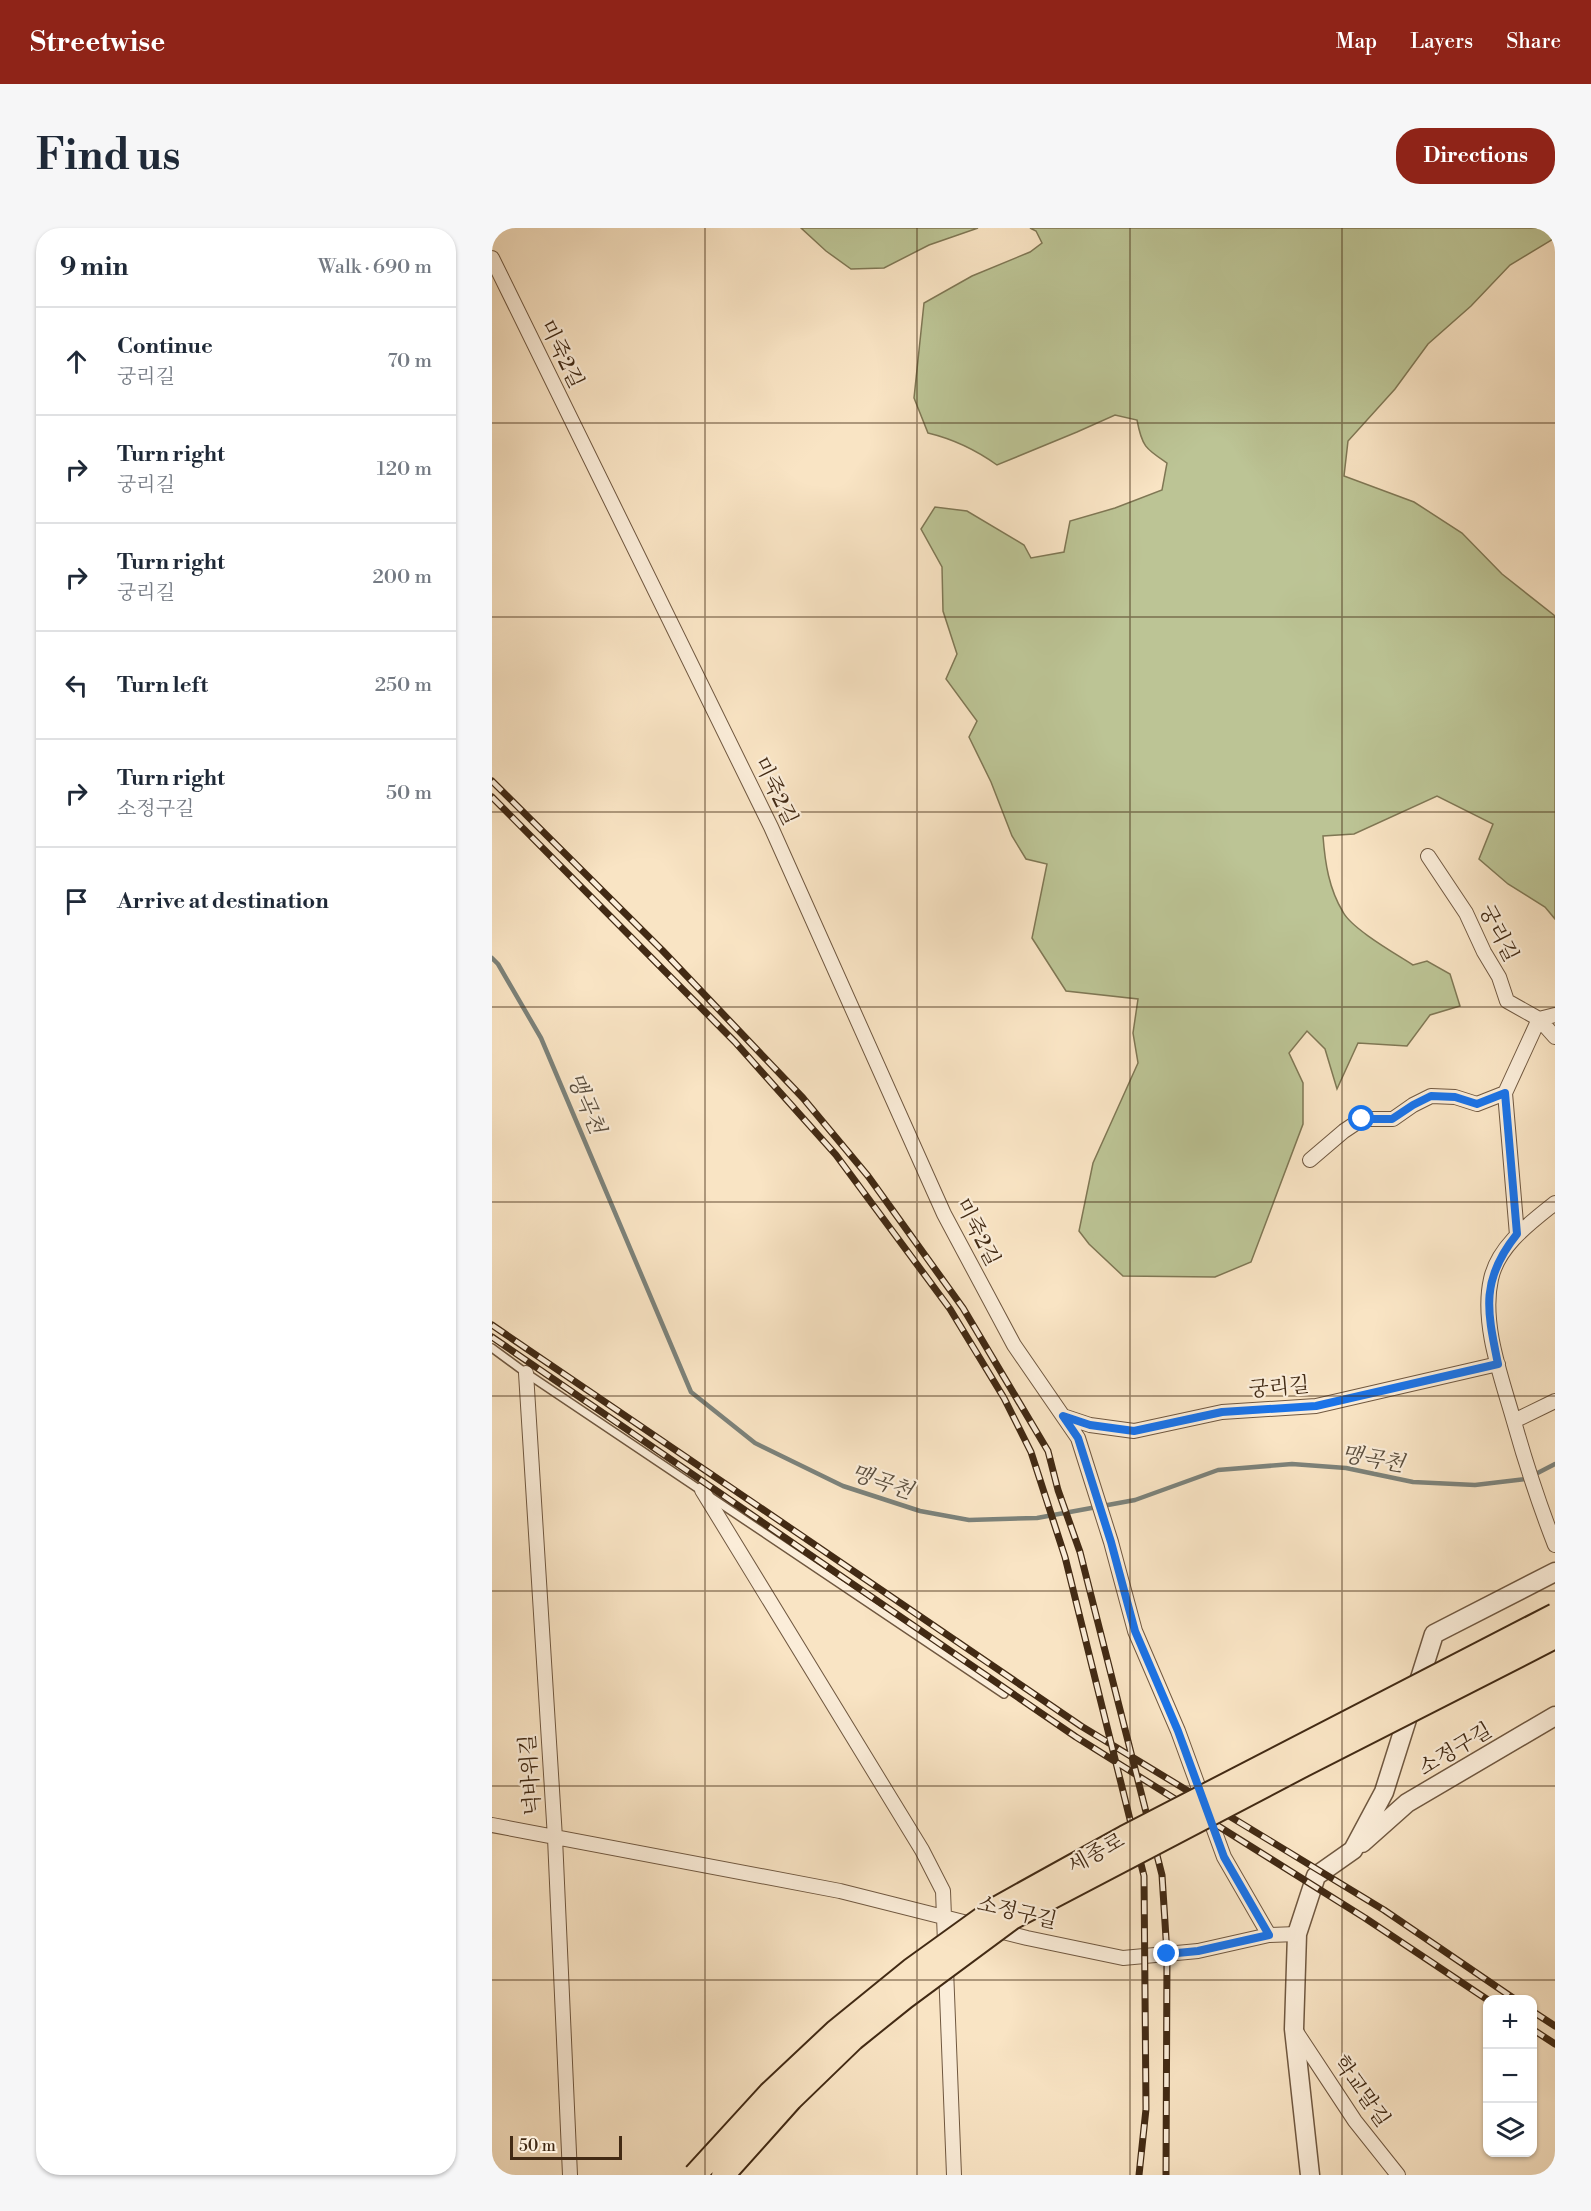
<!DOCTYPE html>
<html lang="en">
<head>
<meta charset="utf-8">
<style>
	body { margin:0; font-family:"Libre Bodoni","Noto Serif KR",serif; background:#f6f6f7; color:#1f2937 }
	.controls { position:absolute; right:18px; bottom:18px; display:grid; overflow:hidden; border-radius:12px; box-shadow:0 2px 4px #0004 }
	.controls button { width:54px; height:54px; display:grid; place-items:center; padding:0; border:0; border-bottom:2px solid #e0e1e3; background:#fff; color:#1f2937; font:30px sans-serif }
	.scale { position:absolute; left:18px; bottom:15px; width:112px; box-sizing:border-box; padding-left:6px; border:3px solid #422a14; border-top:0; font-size:16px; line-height:21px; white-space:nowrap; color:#422a14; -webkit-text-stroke:4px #fbedd9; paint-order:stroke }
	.stop { position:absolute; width:18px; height:18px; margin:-14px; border:4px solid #1a73e8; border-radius:50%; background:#fff }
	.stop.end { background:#1a73e8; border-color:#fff; box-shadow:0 2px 6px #0008 }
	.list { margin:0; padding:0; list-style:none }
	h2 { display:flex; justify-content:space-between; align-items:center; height:78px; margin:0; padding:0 24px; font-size:26px }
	h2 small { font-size:20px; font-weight:400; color:#747a83 }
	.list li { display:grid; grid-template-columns:39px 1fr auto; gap:18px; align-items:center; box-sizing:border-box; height:108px; padding:0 24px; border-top:2px solid #e0e1e3 }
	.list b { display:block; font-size:22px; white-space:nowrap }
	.list p { margin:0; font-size:20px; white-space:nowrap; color:#747a83 }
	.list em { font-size:20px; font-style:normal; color:#747a83 }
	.icon { flex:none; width:33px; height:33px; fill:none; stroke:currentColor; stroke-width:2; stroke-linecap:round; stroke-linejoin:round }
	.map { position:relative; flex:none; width:1063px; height:1947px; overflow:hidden; border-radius:24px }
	header { display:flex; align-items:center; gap:36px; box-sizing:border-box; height:84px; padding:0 30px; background:#8f2418; color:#fff }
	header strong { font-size:28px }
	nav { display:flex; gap:33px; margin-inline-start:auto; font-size:21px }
	.intro { display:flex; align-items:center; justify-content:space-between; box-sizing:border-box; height:144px; padding:0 36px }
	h1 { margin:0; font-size:42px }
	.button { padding:15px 27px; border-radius:24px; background:#8f2418; color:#fff; font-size:21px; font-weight:700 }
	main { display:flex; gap:36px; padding:0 36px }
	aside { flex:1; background:#fff; border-radius:24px; box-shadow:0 2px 4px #0004 }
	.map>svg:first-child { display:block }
	.green { fill:#bcc495; stroke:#7f7754; stroke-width:1.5 }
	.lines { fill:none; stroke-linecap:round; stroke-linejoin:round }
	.stream { stroke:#7c827a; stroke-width:4.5 }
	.service-casing { stroke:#705840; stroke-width:10 }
	.minor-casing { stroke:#705840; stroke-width:16 }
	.tertiary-casing { stroke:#705840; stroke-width:21 }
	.service { stroke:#fbedd9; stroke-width:7 }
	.minor { stroke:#fbedd9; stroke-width:14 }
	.tertiary { stroke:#fbedd9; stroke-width:18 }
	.rail-casing { stroke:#422a14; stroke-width:7 }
	.rail { stroke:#fbedd9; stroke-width:4.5; stroke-dasharray:14; stroke-linecap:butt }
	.primary-bridge-casing { stroke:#422a14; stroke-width:26; stroke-linecap:butt }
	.primary-bridge { stroke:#f9e4c4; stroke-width:22 }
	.route { stroke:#1a73e8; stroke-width:8 }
	.grid { fill:none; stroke:#422a14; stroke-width:1.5; stroke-opacity:0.55 }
	.labels { text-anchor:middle; stroke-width:4.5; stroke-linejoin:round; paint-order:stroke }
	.street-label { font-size:21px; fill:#422a14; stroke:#fbedd9 }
	.water-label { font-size:22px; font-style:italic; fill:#5a4e3e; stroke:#fbedd9 }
</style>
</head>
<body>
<header>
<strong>Streetwise</strong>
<nav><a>Map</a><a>Layers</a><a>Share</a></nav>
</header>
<div class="intro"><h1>Find us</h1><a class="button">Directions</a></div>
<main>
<aside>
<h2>9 min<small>Walk · 690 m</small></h2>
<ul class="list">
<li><svg class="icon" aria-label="ahead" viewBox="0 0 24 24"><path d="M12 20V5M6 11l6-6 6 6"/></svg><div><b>Continue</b><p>궁리길</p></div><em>70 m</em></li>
<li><svg class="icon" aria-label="right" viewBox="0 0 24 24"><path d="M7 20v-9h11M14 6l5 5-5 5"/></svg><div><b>Turn right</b><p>궁리길</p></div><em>120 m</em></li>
<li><svg class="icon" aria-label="right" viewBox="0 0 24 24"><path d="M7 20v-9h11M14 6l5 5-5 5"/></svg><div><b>Turn right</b><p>궁리길</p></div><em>200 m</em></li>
<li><svg class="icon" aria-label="left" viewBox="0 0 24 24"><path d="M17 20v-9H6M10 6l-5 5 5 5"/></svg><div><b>Turn left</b></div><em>250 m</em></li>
<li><svg class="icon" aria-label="right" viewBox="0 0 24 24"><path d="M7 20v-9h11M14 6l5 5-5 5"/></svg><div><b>Turn right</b><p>소정구길</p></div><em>50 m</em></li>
<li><svg class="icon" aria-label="arrive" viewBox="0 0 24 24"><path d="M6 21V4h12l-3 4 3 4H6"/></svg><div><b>Arrive at destination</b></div></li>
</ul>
</aside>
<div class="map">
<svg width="1063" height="1947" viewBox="0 0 1063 1947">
	<rect width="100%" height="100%" fill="#f9e4c4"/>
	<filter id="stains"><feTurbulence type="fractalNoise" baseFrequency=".00333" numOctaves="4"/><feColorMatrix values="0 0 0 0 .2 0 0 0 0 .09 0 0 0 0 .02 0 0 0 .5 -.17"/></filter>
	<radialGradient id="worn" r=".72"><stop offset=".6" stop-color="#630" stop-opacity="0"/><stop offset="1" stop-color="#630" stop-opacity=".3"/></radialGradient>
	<path class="green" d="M309,0H486L437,17L392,40L359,41L334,23Z
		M538,0H1063V10L1018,37L979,78L936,116L903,161L856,213L852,248L922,274L970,305L1010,346L1063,388V691L1053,679L1016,656L987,631L1001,596L945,568L862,606L831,608C833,635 837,661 851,684C860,701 904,726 921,737L935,733L958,746L968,778L938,787L915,818L866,815L845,861L833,821L815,803L797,825L811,855V896L759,1034L723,1049L631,1048L597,1016L587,1003L601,935L646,835L641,805L646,771L574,763L540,710L555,636L534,631L520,608L499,554L477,509L485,493L454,451L465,426L451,383L450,339L429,301L443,279L475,283L532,317L539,330L572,324L578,293L623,280L670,262L675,235C654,221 650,219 645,192L623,187L585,204L505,237C484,222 461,211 436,205L422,170L432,75L480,48L538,24L550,15L544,3Z"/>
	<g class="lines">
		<path class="stream" d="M0,730L6,736L49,810L199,1164L263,1215L351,1258L428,1283L477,1292L545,1290L643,1272L726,1242L800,1236L854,1240L921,1254L983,1257L1034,1251L1063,1236"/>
		<defs>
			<path id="service" d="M0,1120L34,1145L512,1466"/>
			<path id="minor" d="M0,30L279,599L452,986L522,1117L586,1210L619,1314L643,1403L686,1503L732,1629L777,1707
				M936,628L974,685L992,724L1007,749L1015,773L1047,791L1063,809
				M818,932L852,903L870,891H901L921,877L939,868L963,869L985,876L1013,865
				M1063,975C1038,995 1006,1018 999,1051C989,1095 1009,1148 1021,1190C1033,1233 1047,1276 1063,1317
				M1025,1007L1013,865L1047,791L1063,787
				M34,1145L63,1610L78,1947
				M571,1188L598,1197L642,1203L730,1184L824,1178L1006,1136
				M1022,1193L1063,1173
				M210,1262L430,1622L451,1663L462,1947
				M0,1597L348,1663L535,1710L631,1730L706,1723L777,1707L805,1706
				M803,1802L863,1893L906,1947"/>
			<path id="tertiary" d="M870,1615L915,1575L1063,1488
				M818,1947L802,1801L805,1706L824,1648L861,1622L892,1564L942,1406L1063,1344"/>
		</defs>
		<use href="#service" class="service-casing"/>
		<use href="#minor" class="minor-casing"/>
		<use href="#tertiary" class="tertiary-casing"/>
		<use href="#service" class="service"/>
		<use href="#minor" class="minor"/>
		<use href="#tertiary" class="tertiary"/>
		<defs>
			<path id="rail" d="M0,553L170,722L311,870L376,948L471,1080L556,1223L566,1262L588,1324L670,1647L675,1726L674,1947
				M0,569L243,814L344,927L458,1081L512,1170L539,1224L573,1329L652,1648L654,1881L647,1947
				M0,1097L589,1498L892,1682L1024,1772
				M0,1109L584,1509L873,1690L996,1772
				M1040,1783L1063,1798
				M1040,1801L1063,1816"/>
		</defs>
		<use href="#rail" class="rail-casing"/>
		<use href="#rail" class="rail"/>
		<defs>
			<path id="primary-bridge" d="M203,1947L278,1865L344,1803L419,1742L505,1680L633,1609L1063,1387
				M231,1947L299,1871L361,1811L412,1770L520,1690L810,1538L1063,1409"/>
		</defs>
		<use href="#primary-bridge" class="primary-bridge-casing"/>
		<use href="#primary-bridge" class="primary-bridge"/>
	</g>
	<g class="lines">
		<path class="route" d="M675,1726L706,1723L777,1707L732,1629L686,1503L643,1403L619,1314L586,1210L571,1188L598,1197L642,1203L730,1184L824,1178L1006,1136C995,1082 988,1052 1025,1006L1013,865L985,876L963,869L939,868L921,877L900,891H870"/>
	</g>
	<path class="grid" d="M213,0V1947M425,0V1947M638,0V1947M850,0V1947M0,195H1063M0,389H1063M0,584H1063M0,779H1063M0,974H1063M0,1168H1063M0,1363H1063M0,1558H1063M0,1752H1063"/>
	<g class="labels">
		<g class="street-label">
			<text transform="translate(70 126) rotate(64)" y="7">미죽2길</text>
			<text transform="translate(284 563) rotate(64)" y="7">미죽2길</text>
			<text transform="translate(1007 705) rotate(63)" y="7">궁리길</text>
			<text transform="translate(486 1004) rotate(63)" y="7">미죽2길</text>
			<text transform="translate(787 1159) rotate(-5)" y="7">궁리길</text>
			<text transform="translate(963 1521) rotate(-31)" y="7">소정구길</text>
			<text transform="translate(38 1547) rotate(-94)" y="7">넉바위길</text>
			<text transform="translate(604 1625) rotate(-29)" y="7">세종로</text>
			<text transform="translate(525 1684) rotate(13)" y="7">소정구길</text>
			<text transform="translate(870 1863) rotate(55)" y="7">학교말길</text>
		</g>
		<g class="water-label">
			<text transform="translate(95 875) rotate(67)" y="8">맹곡천</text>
			<text transform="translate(881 1230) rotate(10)" y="8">맹곡천</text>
			<text transform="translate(390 1253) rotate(19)" y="8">맹곡천</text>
		</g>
	</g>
	<rect width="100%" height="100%" filter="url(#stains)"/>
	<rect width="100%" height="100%" fill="url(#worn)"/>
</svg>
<div class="controls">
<button>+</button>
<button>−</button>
<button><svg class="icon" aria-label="layers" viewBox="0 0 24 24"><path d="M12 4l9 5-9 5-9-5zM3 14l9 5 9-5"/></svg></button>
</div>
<div class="scale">50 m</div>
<div class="stop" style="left:870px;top:891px"></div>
<div class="stop end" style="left:675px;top:1726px"></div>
</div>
</main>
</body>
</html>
